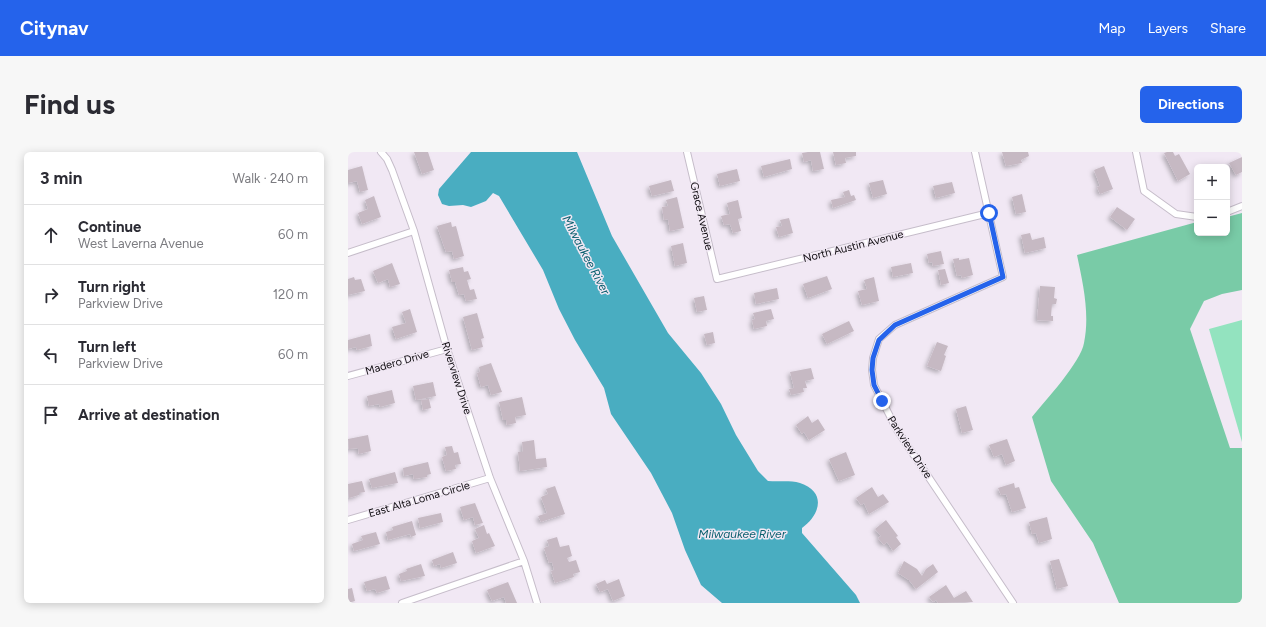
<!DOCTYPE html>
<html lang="en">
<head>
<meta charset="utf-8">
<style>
	body { margin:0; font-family:Figtree,sans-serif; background:#f7f7f7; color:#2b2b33 }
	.controls { position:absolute; right:12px; top:12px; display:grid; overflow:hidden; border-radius:6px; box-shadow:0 2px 10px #0003 }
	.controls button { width:36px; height:36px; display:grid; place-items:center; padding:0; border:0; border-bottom:1px solid #e1e1e2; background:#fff; color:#2b2b33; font:20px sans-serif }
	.stop { position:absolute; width:12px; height:12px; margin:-9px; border:3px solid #2563eb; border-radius:50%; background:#fff }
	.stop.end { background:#2563eb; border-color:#fff; box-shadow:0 1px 4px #0008 }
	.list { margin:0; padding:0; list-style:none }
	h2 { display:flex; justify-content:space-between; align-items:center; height:52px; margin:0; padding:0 16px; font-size:17px }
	h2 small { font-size:13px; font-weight:400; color:#7c7c81 }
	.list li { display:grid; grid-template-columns:26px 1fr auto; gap:12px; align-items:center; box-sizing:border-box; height:60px; padding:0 16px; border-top:1px solid #e1e1e2 }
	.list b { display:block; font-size:15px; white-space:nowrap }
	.list p { margin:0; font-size:13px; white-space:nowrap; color:#7c7c81 }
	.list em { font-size:13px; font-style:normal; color:#7c7c81 }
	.icon { flex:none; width:22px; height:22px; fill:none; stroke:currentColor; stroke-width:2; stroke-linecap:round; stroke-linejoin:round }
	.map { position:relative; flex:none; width:894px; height:451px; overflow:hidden; border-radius:6px }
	header { display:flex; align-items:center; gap:24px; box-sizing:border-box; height:56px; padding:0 20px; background:#2563eb; color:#fff }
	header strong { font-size:19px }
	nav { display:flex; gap:22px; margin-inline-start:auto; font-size:14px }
	.intro { display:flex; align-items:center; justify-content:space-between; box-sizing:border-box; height:96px; padding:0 24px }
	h1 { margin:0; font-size:28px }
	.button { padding:10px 18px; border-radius:6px; background:#2563eb; color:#fff; font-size:14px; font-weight:700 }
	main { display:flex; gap:24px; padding:0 24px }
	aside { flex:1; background:#fff; border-radius:6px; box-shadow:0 2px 10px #0003 }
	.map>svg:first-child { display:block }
	.green { fill:#93e3bf }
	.forest { fill:#79cba7 }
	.water { fill:#49adc1 }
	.building { fill:#c6b9c3; filter:url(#shadow) }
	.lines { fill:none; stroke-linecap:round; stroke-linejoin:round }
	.minor-casing { stroke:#c6bdca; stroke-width:8 }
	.minor { stroke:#fff; stroke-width:6 }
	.route { stroke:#2563eb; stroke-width:5 }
	.labels { text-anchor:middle; stroke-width:3; stroke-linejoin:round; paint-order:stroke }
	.street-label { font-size:11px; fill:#0f0c10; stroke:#f1e8f4 }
	.water-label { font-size:12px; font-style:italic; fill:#0a5f6e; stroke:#f1e8f4 }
</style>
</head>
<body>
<header>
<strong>Citynav</strong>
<nav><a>Map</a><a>Layers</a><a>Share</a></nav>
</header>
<div class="intro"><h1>Find us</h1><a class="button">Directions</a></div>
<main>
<aside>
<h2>3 min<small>Walk · 240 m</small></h2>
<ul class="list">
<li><svg class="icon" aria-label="ahead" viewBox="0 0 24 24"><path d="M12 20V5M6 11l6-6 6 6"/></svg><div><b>Continue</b><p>West Laverna Avenue</p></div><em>60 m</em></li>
<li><svg class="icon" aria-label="right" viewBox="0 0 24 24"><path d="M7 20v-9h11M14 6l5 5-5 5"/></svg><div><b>Turn right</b><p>Parkview Drive</p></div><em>120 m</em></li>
<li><svg class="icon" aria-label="left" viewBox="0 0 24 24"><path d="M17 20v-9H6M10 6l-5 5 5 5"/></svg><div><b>Turn left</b><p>Parkview Drive</p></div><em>60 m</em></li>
<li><svg class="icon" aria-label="arrive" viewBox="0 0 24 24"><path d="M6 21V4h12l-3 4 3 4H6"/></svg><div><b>Arrive at destination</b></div></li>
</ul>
</aside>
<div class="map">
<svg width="894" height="451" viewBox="0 0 894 451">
	<defs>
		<filter id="shadow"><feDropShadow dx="-2.5" dy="2.5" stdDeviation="2" flood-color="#0004"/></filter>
	</defs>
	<rect width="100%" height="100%" fill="#f1e8f4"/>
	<path class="green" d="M894,168V290L861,177Z"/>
	<path class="forest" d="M894,61V138L874,142L856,149L842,177L882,296H894V451H771L745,391L703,329L684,265C697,249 733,210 736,191C742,162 735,132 729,103L849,70V81H879V65Z"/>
	<path class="water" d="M123,0H229L264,84L320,181L353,221L373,252L388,283L410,319L420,329C431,330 442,328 452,331C479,340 472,363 454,376V381L508,443L512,451H374L353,433L337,398L324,361L303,321L263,262L256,236L227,188L211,157L195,118L151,44L145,41L138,49L123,55L115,53L101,54L94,52L90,43L91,37Z"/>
	<path class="building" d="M66,0H80L86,18L74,22Z
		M460,0H472L476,17L465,19L463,8L456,10L454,1Z
		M485,0H508V4L497,6L498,11L488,13Z
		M654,0H680L681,4L673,8L674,11L658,14Z
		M819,0H825L827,4L831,2L842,22L830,29L816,1Z
		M894,5V20L888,23L881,11Z
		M442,7L444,17L416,25L413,14Z
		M14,14L20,38L12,40L9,29L0,31V18Z
		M756,14L765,37L752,42L749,35L752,34L746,18Z
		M389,17L392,29L372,34L369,22Z
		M323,28L326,39L304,44L301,34Z
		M535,28L539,42L525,46L521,31Z
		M604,30L607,41L588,46L585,34Z
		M501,38L503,44L506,43L508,48L485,56L483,48L497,45L495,40Z
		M674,42L678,60L668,62L664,45Z
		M26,44L33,65L14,72L10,61L20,57L17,48Z
		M329,45L336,76L322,79L320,67L316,68L314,55L320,54L318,48Z
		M390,48L394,66L390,67L393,79L385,81L382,72L376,73L373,64L382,62L379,51Z
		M769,55L787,67L779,78L762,65Z
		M441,66L445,81L431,85L428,75L434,74L432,68Z
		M103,70L104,75L108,74L116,104L106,107L104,99L98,100L89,74Z
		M682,81L684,88L696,85L698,96L677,101L673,83Z
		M335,91L339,111L327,114L323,94Z
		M593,99L596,112L585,114L584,110L581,111L579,102Z
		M611,106V108L621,106L625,123L614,126L613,123L609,124L605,107Z
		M44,111L52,132L42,135L40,127L30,131L25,119Z
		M563,111L565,121L545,125L543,115Z
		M115,115L116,120L120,119L123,127L119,128L122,138L126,137L129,147L118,149L116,142L111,143L107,130H104L101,118Z
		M597,117L601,131L593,133L590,118Z
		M479,124L484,137L460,146L455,132Z
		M6,125L7,128L13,127L17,139L0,143V127Z
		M526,125L531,149L514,153L510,139L519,137L516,128Z
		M692,134L707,135L706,146L709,147L708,152H704L703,164H705V169L689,168Z
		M429,136L431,147L408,152L406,141Z
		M356,144L359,158L349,160L346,146Z
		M62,157L69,180L48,187L44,175L58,171L54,160Z
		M423,157L426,167L418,169L419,174L406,177L404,168L407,167L405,161Z
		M129,161L136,186L133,187L135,195L124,198L115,165Z
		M501,169L506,179L479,192L474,182Z
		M365,180L367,191L359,193L356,182Z
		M22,182L24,194L9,198L8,195L0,197V188Z
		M589,190L600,194L596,203L598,204L593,219L579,214Z
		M143,211L154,240L143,243L140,233L133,235L129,221L132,220L131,215Z
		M463,216L466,227L457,229L459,236H455L456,240L443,243L441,237L446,236L442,220Z
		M85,230L88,244L68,248L65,234Z
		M44,238L47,251L32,255L31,252L21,254L19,244Z
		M174,245L178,263L167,265L168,271L159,273L158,268H155L151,250Z
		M81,247L83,256L75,258L73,248Z
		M618,254L625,278L614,281L608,257Z
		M460,264L464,271L470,267L477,278L461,288L456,280L454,282L448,273Z
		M20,283L23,299L11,302L10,296L1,297L0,287Z
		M659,287L667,309L658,313L654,302L646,305L641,293Z
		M186,288L188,307L198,306L199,315L172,319L170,300H175L174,290Z
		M104,294L106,301L110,300L113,312L107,313L108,317L98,319L94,305L99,303L97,295Z
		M498,300L507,323L491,329L481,307Z
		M80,310L83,322L79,323V325L66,327L65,322L56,324L55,316Z
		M47,320L50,331L24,336L21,327Z
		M14,329L17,340L11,341V343L1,346L0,332Z
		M666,331L667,336L671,335L678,356L664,360L658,342L653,343L650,336Z
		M207,334L217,362L193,370L190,364L199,361L193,345L200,342L198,337Z
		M524,335L530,345L535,342L541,350L521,362L516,351L513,353L508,346Z
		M127,351L135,371L127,373L125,365L116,368L112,355Z
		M93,361L95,370L72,376L70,366Z
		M699,365L704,387L691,391L688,381L684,382L681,370Z
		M538,368L550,384L548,385L553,392L545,399L539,390L536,393L530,386L533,384L527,377Z
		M64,369L68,383L63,385L62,382L40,388L38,380L45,378L44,375Z
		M136,373L139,382L141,381L147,394L128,401L124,389L131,386L127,377Z
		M28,380L32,392L6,399L4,392L15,388L13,384Z
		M209,385L212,395L221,393L224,404L219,406L221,410L228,408L232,420L225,422L226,425L207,431L203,419L206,418L204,410L201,411L196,396L201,394L199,388Z
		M105,400L109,411L93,416L92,412L86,414L84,408Z
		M711,407L720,434L709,437L702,409Z
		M556,409L569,417L574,424L578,417L585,412L590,420L568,437L561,428L550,421Z
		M73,412L77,424L53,429L51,422L59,419L58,417Z
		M38,424L42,437L29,441L27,437L19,439L16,430Z
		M271,427L277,444L265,449L260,437L252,440L248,432L257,428L259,432Z
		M160,430L169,451H158L156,445L144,449L139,438Z
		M598,433L606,446L618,439L625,450L590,451L588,448L585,450L581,445Z
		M4,436L7,449L0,451V437Z"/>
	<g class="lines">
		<defs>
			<path id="minor" d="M33,0L39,7L44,18L66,79L99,197L142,326L176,409L189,451
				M339,0L369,127L641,61
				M627,0L655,125L547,173L531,187L525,206L524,218L526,233L549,278L665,451
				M788,0L796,39L828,62L849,65
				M879,60L894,54
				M0,101L66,79
				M0,224L99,197
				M0,368L142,326
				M54,451L176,409"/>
		</defs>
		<use href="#minor" class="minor-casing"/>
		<use href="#minor" class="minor"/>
	</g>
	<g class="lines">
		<path class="route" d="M534,249L526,233L524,218L525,206L531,188L547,173L655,125L641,61"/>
	</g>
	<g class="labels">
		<g class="street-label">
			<text transform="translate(354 64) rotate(77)" y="4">Grace Avenue</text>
			<text transform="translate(505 94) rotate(-14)" y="4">North Austin Avenue</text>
			<text transform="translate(49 210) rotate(-16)" y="4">Madero Drive</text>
			<text transform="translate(109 226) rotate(72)" y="4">Riverview Drive</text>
			<text transform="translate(562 295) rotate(57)" y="4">Parkview Drive</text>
			<text transform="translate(71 347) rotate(-16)" y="4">East Alta Loma Circle</text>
		</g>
		<g class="water-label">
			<text transform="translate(238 103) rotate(62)" y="4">Milwaukee River</text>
			<text x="394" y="386">Milwaukee River</text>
		</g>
	</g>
</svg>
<div class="controls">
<button>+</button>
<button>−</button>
</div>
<div class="stop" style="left:641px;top:61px"></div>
<div class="stop end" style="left:534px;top:249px"></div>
</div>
</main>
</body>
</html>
